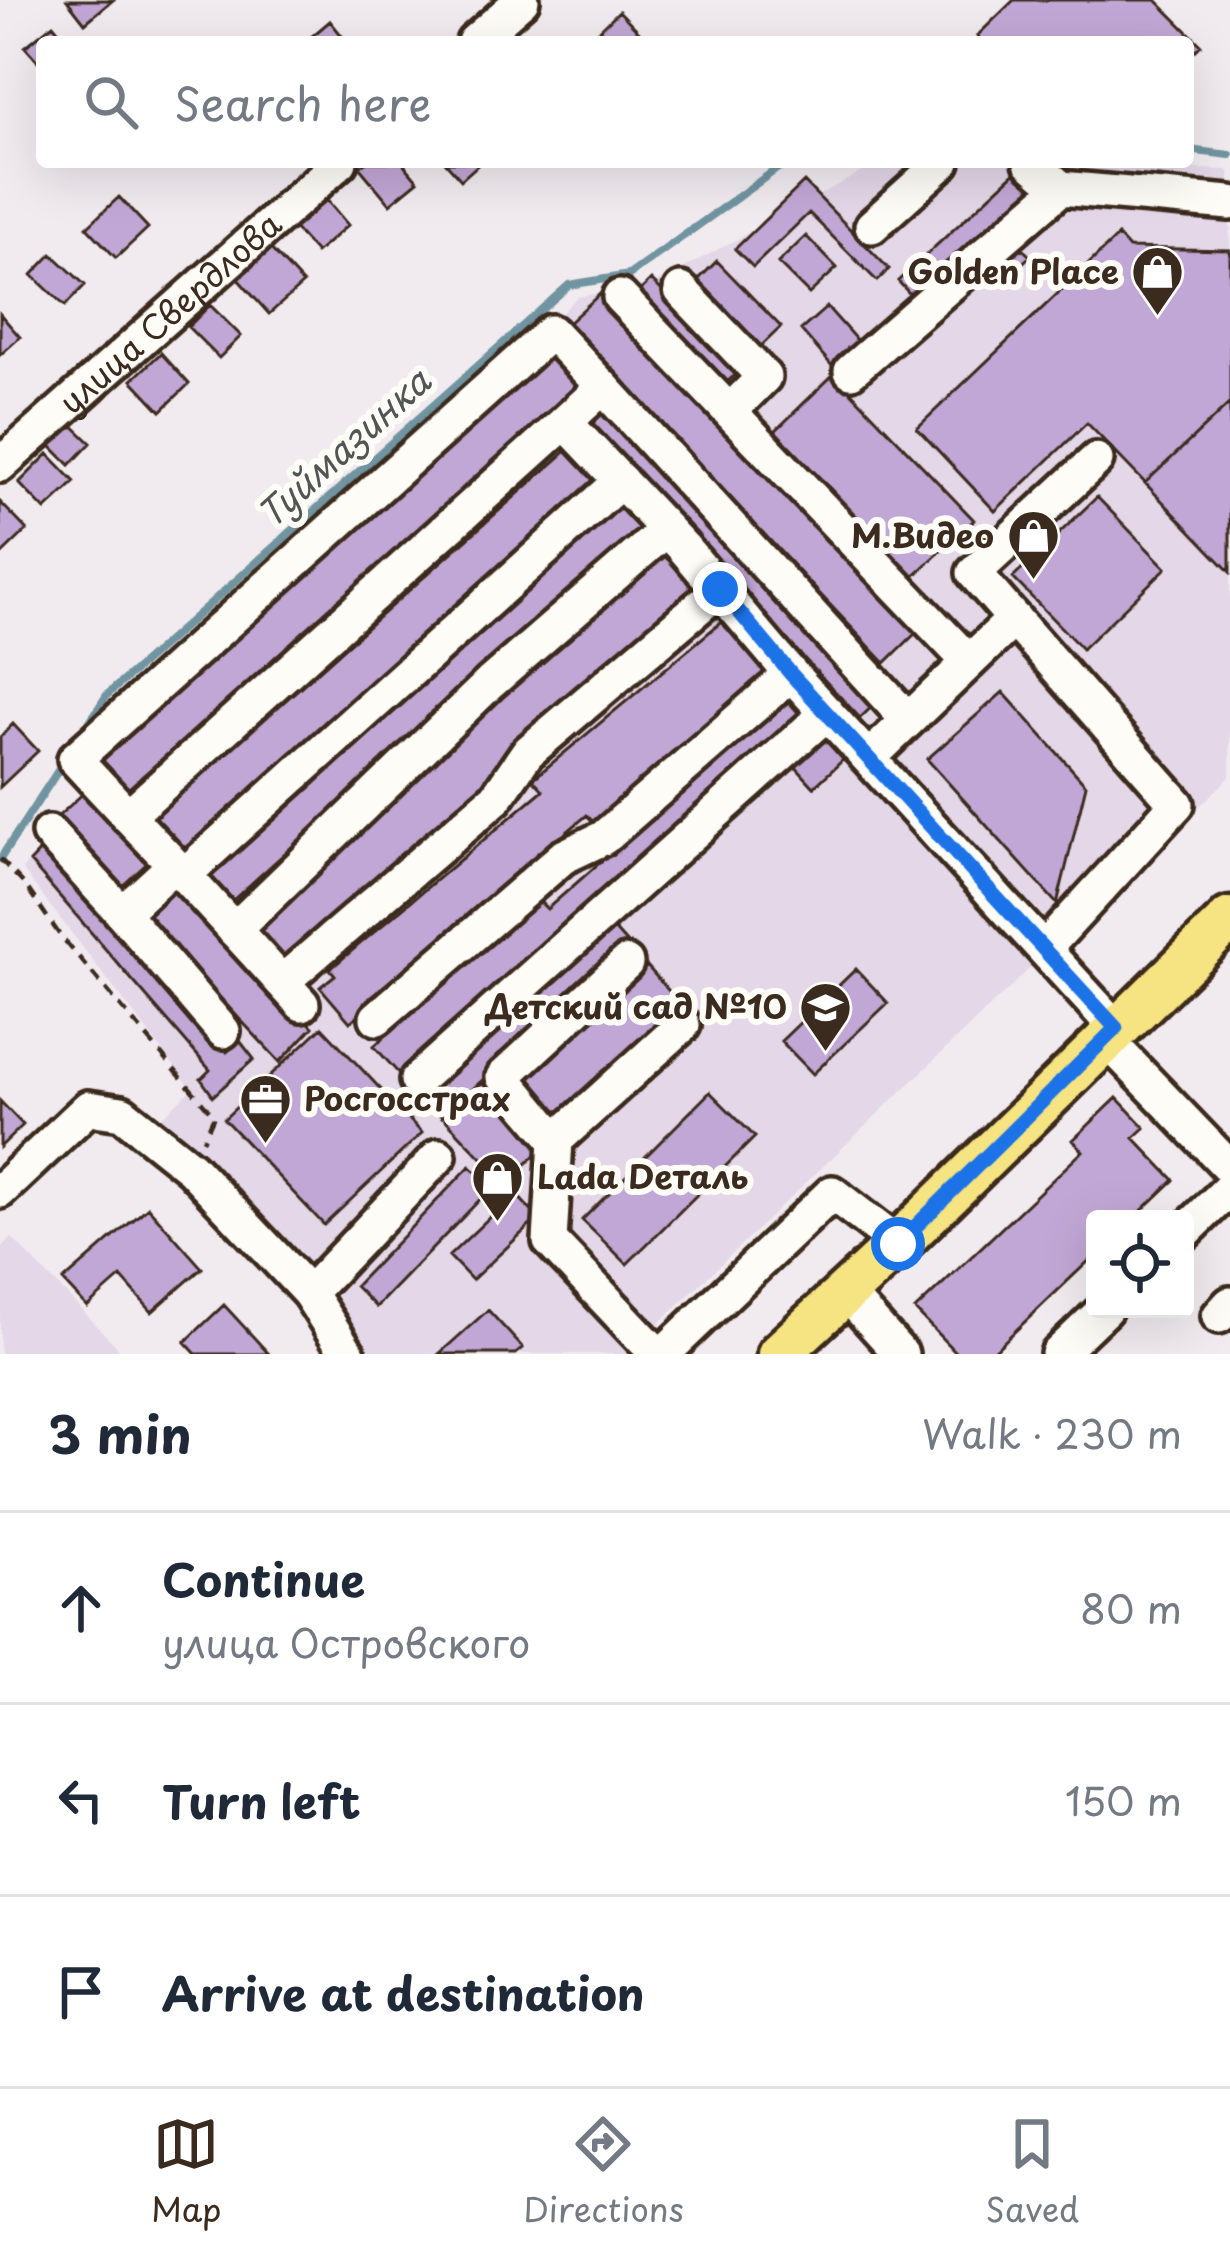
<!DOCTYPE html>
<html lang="en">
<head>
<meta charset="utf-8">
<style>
	body { margin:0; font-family:"Playpen Sans",sans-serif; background:#f2f2f3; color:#1f2937 }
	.controls { position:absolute; right:36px; bottom:36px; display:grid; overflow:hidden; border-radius:12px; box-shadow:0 12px 48px #0002 }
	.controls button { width:108px; height:108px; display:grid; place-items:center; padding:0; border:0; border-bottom:3px solid #e0e1e3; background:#fff; color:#1f2937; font:60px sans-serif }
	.stop { position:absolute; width:36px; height:36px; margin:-27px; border:9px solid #1a73e8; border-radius:50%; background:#fff }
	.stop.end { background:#1a73e8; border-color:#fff; box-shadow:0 3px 12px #0008 }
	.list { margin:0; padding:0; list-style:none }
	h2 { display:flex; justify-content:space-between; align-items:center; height:156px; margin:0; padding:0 48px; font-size:51px }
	h2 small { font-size:39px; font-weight:400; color:#747a83 }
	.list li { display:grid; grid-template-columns:78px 1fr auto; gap:36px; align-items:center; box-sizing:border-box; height:192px; padding:0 48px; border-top:3px solid #e0e1e3 }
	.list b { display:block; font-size:45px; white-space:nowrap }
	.list p { margin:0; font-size:39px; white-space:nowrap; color:#747a83 }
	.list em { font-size:39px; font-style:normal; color:#747a83 }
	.icon { flex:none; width:66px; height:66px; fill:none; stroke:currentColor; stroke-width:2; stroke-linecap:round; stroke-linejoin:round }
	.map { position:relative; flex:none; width:1230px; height:1354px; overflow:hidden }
	.search { position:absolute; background:#fff; box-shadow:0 12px 48px #0002; left:36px; right:36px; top:36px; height:132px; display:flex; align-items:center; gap:30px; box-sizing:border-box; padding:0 42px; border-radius:12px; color:#747a83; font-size:45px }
	.sheet { height:732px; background:#fff }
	nav { display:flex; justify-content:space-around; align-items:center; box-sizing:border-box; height:168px; border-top:3px solid #e0e1e3; background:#fff; font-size:33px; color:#747a83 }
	nav a { display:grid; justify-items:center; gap:6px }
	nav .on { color:#3b2a1e }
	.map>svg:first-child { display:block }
	.built { fill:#e3d7e8 }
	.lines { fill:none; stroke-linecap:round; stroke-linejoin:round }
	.stream { stroke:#7094a0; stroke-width:8 }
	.building { fill:#c1a7d5; stroke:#3b2a1e; stroke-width:3 }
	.minor-casing { stroke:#3b2a1e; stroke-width:42 }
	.major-casing { stroke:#3b2a1e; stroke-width:51 }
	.path { stroke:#3b2a1e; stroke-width:4.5; stroke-dasharray:12 9; stroke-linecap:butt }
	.minor { stroke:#fdfcf7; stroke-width:33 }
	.major { stroke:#f6e381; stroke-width:42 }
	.route { stroke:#1a73e8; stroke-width:15 }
	.labels { text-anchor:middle; stroke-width:12; stroke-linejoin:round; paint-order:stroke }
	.poi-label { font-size:33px; font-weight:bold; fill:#3b2a1e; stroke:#fdfcf7; text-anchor:end }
	.street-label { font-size:33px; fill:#3b2a1e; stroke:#fdfcf7 }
	.water-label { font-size:36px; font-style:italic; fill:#515654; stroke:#fdfcf7 }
</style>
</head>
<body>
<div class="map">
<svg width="1230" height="1354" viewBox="0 0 1230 1354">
	<rect width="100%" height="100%" fill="#f1ebf0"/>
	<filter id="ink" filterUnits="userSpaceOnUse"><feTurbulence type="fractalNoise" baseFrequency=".00833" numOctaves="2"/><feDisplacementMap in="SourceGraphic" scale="24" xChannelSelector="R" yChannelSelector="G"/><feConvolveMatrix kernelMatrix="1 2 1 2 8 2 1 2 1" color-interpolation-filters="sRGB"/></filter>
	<g filter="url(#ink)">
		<path class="built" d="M880,162H1030L1227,170L1230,173V777L627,1354H365L155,1123L192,1089L22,869L577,297L654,284Z
			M12,1238L124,1354H0V1249Z"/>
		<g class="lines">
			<path class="stream" d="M1188,150L1230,155
				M83,732L107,695L569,285L629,275L778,168L793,162
				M0,859L65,760"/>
		</g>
		<path class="building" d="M67,0H113L85,23Z
			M1014,0H1156L1201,45L1188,58V42H983L977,36Z
			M619,11L649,42H587Z
			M330,21L347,42H305Z
			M53,24L68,42H42V66L25,47Z
			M365,162H402L418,181L390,204L359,167Z
			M445,162H481L461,180Z
			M1020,168L1041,191L919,304L898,281Z
			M804,182L889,269L877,281L809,213L753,267L735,249Z
			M119,197L148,228L116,258L87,227Z
			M325,198L348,225L316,253L292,226Z
			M806,236L837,268L809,294L778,263Z
			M1118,236L1129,248L1230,250V403L1145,483L1087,423L995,511L917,428Z
			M1015,242L1030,256L1010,275L996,261Z
			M270,248L303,284L269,314L237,278Z
			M52,254L85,285L65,306L32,275Z
			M717,261L781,327L757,350L694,284Z
			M651,280L741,369L724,385L635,296Z
			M602,292L921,628L885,663L566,325Z
			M210,305L241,336L219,358L188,327Z
			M827,307L860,344L833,367L801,330Z
			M0,314L20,337L0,355Z
			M161,353L189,384L161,411L132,380Z
			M553,354L584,390L121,795L89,759Z
			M834,374L974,520L908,582L769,437Z
			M603,403L880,699L860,718L582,422Z
			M1230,403V572L1145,483Z
			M66,419L91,443L70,465L45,440Z
			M572,446L605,483L187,852L154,816Z
			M48,454L75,482L45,510L19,483Z
			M1097,497L1166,568L1082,649L1013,578Z
			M0,502L27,530L0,556Z
			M624,504L645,528L233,900L211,877Z
			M672,550L705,587L289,965L259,931L498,688Z
			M726,618L772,672L593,822L587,815L364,1003L368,1008L350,1022L320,987L335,975L330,969L543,790L533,779Z
			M1003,692L1086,785L1057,904L927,759Z
			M786,699L804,719L400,1075L374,1046L539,901L547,909Z
			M13,724L38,751L0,787V737Z
			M822,734L845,758L814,787L792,763Z
			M89,788L162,867L125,900L52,822Z
			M46,845L136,943L227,1052L240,1041L254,1059L213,1096L201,1079L210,1070L30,862Z
			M174,879L313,1027L280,1062L140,913Z
			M611,926L629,946L442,1117L424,1097Z
			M647,966L689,1014L563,1122L521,1073Z
			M856,969L888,1003L813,1074L781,1041Z
			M322,1027L422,1133L324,1225L224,1119Z
			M482,1083L544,1147L506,1183L445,1119Z
			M710,1092L755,1137L627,1264L582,1220Z
			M1117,1098L1145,1128L1134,1138L1174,1180L1133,1219H1095V1255L991,1354H957L915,1310L1083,1151L1073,1140Z
			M0,1101L23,1125L0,1147Z
			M470,1166L492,1187L376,1307L355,1286Z
			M515,1193L538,1218L472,1280L449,1256Z
			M148,1207L202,1268L152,1312L121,1277L87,1307L63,1281Z
			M224,1305L269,1354H196L185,1342Z
			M488,1310L523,1348L516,1354H439Z"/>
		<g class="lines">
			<defs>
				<g id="minor">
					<path d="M474,42L522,0"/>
					<path d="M1031,162L1061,188"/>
					<path d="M872,226L943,162"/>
					<path d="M681,290L764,377L730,411"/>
					<path d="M620,297L969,662"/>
					<path d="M851,371L1061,188L1230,203"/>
					<path d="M603,387L908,720"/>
					<path d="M565,422L128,816L75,759L551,332L603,387L565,422L683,547L791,674L1116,1028"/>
					<path id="s1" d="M0,465L340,162"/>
					<path d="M1014,619L974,573L1096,460"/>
					<path d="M869,758L1014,619L1177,804L1044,949"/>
					<path d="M128,816L184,875L621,481"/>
					<path d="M49,833L122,913L174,865"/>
					<path d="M184,875L302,1004"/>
					<path d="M122,913L223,1031"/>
					<path d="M234,930L490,683L666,530"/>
					<path d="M282,982L496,798L527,753L720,589"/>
					<path d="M377,1018L563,857L603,838L791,674"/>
					<path d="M1106,1039L1230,1168"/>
					<path d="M417,1080L827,713"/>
					<path d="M556,1140L503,1077L626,963"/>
					<path d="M0,1191L88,1108L122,1113L191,1168L309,1293L348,1354"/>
					<path d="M1185,1232L1230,1188"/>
					<path d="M844,1291L901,1354"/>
					<path d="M309,1293L439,1156"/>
					<path d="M1219,1316L1230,1304"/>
					<path d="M657,1354L550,1241L556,1140L683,1025"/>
					<path d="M663,1354L832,1193L898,1244"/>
					<path d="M1058,1354L1105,1309"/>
				</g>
				<path id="major" d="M779,1354L898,1244L1230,919"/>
			</defs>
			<use href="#minor" class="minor-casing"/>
			<use href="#major" class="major-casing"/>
			<path class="path" d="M0,859L25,885L59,934L214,1116L203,1140"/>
			<use href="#minor" class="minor"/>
			<use href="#major" class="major"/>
		</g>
	</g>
	<g class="lines" filter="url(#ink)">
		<path class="route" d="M720,589L791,674L1116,1028L898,1244"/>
	</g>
	<defs>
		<symbol id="shop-pin" viewBox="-11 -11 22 30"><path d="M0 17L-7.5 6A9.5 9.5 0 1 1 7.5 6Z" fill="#3b2a1e" stroke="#fdfcf7"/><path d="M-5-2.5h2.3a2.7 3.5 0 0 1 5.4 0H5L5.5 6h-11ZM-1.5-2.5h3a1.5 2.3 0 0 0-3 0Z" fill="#fff"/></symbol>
		<symbol id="school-pin" viewBox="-11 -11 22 30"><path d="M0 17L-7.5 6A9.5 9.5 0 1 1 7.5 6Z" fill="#3b2a1e" stroke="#fdfcf7"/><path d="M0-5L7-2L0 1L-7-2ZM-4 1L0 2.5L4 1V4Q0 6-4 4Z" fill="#fff"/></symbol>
		<symbol id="office-pin" viewBox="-11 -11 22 30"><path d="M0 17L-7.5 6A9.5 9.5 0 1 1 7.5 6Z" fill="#3b2a1e" stroke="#fdfcf7"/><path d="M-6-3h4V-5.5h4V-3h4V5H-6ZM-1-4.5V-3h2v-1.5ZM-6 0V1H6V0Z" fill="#fff"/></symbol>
	</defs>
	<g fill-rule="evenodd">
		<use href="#shop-pin" x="1128" y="242" width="59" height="81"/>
		<use href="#shop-pin" x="1004" y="506" width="59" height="81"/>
		<use href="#school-pin" x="796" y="978" width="59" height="81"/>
		<use href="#office-pin" x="236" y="1070" width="59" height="81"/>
		<use href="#shop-pin" x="468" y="1148" width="59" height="81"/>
	</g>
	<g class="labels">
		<g class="poi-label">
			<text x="1119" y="284">Golden Place</text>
			<text x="994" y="548">М.Видео</text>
			<text x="787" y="1019">Детский сад №10</text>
			<text x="304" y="1111" text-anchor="start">Росгосстрах</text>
			<text x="537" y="1189" text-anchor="start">Lada Dеталь</text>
		</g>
		<g class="street-label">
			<text dy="12" stroke="none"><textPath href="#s1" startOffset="228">улица Свердлова</textPath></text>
		</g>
		<g class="water-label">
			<text transform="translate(344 448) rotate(-42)" y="13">Туймазинка</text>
		</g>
	</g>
</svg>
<div class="controls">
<button><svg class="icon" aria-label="locate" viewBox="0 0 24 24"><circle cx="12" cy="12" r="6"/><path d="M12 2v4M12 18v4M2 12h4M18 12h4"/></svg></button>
</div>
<div class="stop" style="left:898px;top:1244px"></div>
<div class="stop end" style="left:720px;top:589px"></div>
<div class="search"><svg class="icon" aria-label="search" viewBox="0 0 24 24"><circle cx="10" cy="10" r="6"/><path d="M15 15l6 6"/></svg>Search here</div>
</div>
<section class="sheet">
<h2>3 min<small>Walk · 230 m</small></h2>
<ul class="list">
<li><svg class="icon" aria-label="ahead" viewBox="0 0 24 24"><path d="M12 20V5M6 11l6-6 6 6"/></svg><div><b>Continue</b><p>улица Островского</p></div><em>80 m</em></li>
<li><svg class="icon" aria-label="left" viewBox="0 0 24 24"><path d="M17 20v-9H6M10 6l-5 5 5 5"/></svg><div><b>Turn left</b></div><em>150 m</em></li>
<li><svg class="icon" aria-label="arrive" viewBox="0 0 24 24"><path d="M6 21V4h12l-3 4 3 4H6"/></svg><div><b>Arrive at destination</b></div></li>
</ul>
</section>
<nav>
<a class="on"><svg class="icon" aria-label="map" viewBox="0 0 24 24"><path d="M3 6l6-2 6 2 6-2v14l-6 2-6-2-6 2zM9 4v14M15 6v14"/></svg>Map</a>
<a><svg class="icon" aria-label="directions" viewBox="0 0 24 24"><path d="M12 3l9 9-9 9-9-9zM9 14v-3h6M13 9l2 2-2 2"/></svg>Directions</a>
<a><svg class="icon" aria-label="saved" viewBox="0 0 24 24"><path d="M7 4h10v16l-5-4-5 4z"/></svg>Saved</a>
</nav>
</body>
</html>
